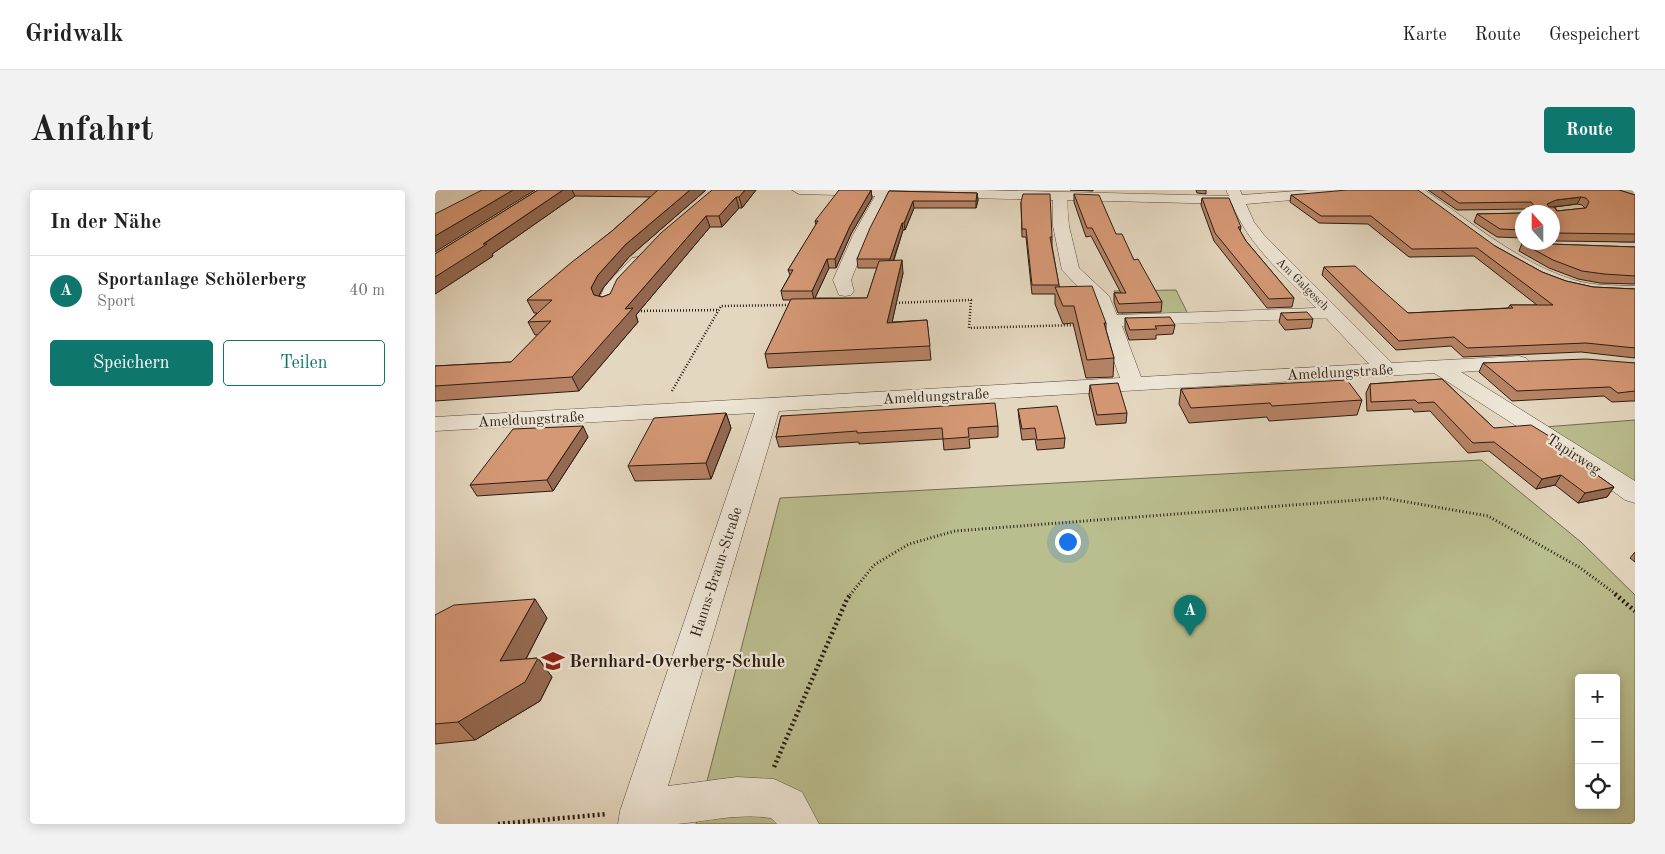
<!DOCTYPE html>
<html lang="de">
<head>
<meta charset="utf-8">
<style>
	body { margin:0; font-family:"Old Standard TT",serif; background:#f2f2f2; color:#222 }
	.controls { position:absolute; right:15px; bottom:15px; display:grid; overflow:hidden; border-radius:5px; box-shadow:0 2px 12px #0003 }
	.controls button { width:45px; height:45px; display:grid; place-items:center; padding:0; border:0; border-bottom:1px solid #e0e0e0; background:#fff; color:#222; font:25px sans-serif }
	.compass { position:absolute; left:1080px; top:15px; width:45px; height:45px; border-radius:50%; background:#fff; box-shadow:0 2px 12px #0003; rotate:339deg }
	.you { position:absolute; left:632px; top:351px; width:18px; height:18px; margin:-12px; border:4px solid #fff; border-radius:50%; background:#1a73e8; box-shadow:0 0 0 8px #1a73e833 }
	.badge { display:grid; place-items:center; width:32px; height:32px; border-radius:50%; background:#0f766e; color:#fff; font-size:16px; font-weight:700 }
	.pin { position:absolute; translate:-50% -41px; filter:drop-shadow(0 1px 2px #0008) }
	.pin::after { content:''; position:absolute; top:26px; width:18px; height:15px; background:inherit; clip-path:polygon(0 0,100% 0,50% 100%) }
	.list { margin:0; padding:0; list-style:none }
	h2 { display:flex; justify-content:space-between; align-items:center; height:65px; margin:0; padding:0 20px; font-size:21px }
	h2 small { font-size:16px; font-weight:400; color:#767676 }
	.list li { display:grid; grid-template-columns:32px 1fr auto; gap:15px; align-items:center; box-sizing:border-box; height:70px; padding:0 20px; border-top:1px solid #e0e0e0 }
	.list b { display:block; font-size:19px; white-space:nowrap }
	.list p { margin:0; font-size:16px; white-space:nowrap; color:#767676 }
	.list em { font-size:16px; font-style:normal; color:#767676 }
	.actions { display:flex; gap:10px; padding:15px 20px }
	.actions a { flex:1; padding:11px 0; border:1px solid #0f766e; border-radius:5px; text-align:center; font-size:18px; color:#0f766e }
	.actions .main { background:#0f766e; color:#fff }
	.icon { flex:none; width:28px; height:28px; fill:none; stroke:currentColor; stroke-width:2; stroke-linecap:round; stroke-linejoin:round }
	.map { position:relative; flex:none; width:1200px; height:634px; overflow:hidden; border-radius:5px }
	header { display:flex; align-items:center; gap:30px; box-sizing:border-box; height:70px; padding:0 25px; background:#fff; border-bottom:1px solid #e0e0e0 }
	header strong { font-size:24px }
	nav { display:flex; gap:28px; margin-inline-start:auto; font-size:18px }
	.intro { display:flex; align-items:center; justify-content:space-between; box-sizing:border-box; height:120px; padding:0 30px }
	h1 { margin:0; font-size:35px }
	.button { padding:12px 22px; border-radius:5px; background:#0f766e; color:#fff; font-size:18px; font-weight:700 }
	main { display:flex; gap:30px; padding:0 30px }
	aside { flex:1; background:#fff; border-radius:5px; box-shadow:0 2px 12px #0003 }
	.map>svg:first-child { display:block }
	.green { fill:#babd8e; stroke:#726d51; fill-rule:evenodd }
	.lines { fill:none; stroke-linecap:round; stroke-linejoin:round }
	.minor-casing { stroke:#584c3f; stroke-width:1 }
	.path-far2 { stroke:#2a1d14; stroke-width:2.5; stroke-dasharray:1 2; stroke-linecap:butt }
	.path-far1 { stroke:#2a1d14; stroke-width:3; stroke-dasharray:1 2.5; stroke-linecap:butt }
	.path { stroke:#2a1d14; stroke-width:4.5; stroke-dasharray:2 3; stroke-linecap:butt }
	.minor { fill:#ede5d5; fill-rule:evenodd }
	.wall { fill:#b78365; stroke:#2a1d14; fill-rule:evenodd }
	.shaded-wall { fill:#956a52; stroke:#2a1d14 }
	.building { fill:#d59875; stroke:#2a1d14; fill-rule:evenodd }
	.labels { text-anchor:middle; stroke-width:4.5; stroke-linejoin:round; paint-order:stroke }
	.far-street-label { font-size:12px; fill:#2a1d14; stroke:#ede5d5 }
	.street-label { font-size:15px; fill:#2a1d14; stroke:#ede5d5 }
	.near-poi-label { font-size:18px; font-weight:bold; fill:#2a1d14; stroke:#ede5d5; text-anchor:start }
</style>
</head>
<body>
<header>
<strong>Gridwalk</strong>
<nav><a>Karte</a><a>Route</a><a>Gespeichert</a></nav>
</header>
<div class="intro"><h1>Anfahrt</h1><a class="button">Route</a></div>
<main>
<aside>
<h2>In der Nähe<small></small></h2>
<ul class="list">
<li><span class="badge">A</span><div><b>Sportanlage Schölerberg</b><p>Sport</p></div><em>40 m</em></li>
</ul>
<div class="actions"><a class="main">Speichern</a><a>Teilen</a></div>
</aside>
<div class="map">
<svg width="1200" height="634" viewBox="0 0 1200 634">
	<rect width="100%" height="100%" fill="#e4d7bf"/>
	<filter id="stains"><feTurbulence type="fractalNoise" baseFrequency=".004" numOctaves="4"/><feColorMatrix values="0 0 0 0 .2 0 0 0 0 .09 0 0 0 0 .02 0 0 0 .5 -.17"/></filter>
	<radialGradient id="worn" r=".72"><stop offset=".6" stop-color="#630" stop-opacity="0"/><stop offset="1" stop-color="#630" stop-opacity=".3"/></radialGradient>
	<path class="green" d="M741,100L753,124L688,126L679,101Z
		M1200,230V298L1109,237Z
		M1046,270L1146,352L1200,405V634H261L345,308ZM1144,488H1181V615H1144Z"/>
	<g class="lines">
		<defs>
			<path id="minor" d="M357,0H546L794,6L791,0H805L807,5L874,0H931L924,4L811,14L819,32L829,45L957,173L1084,166L1091,168L1095,172L1091,176L1084,178L1026,182L1200,291V313L1190,310L1145,277L999,183L344,221L233,596L302,587L339,589L367,602L384,634H342L336,628C304,623 274,631 242,634C223,634 203,634 183,634L185,621L320,223L0,241V227L685,188L658,112L627,80L618,36V10L454,6L434,45L416,90L419,101L416,105L410,106L404,105L398,90L418,45L440,6L364,4ZM632,10L797,14C814,56 850,86 881,118L682,125L674,106L644,78L634,36ZM891,128L934,174L706,187L687,136Z
				M974,0H990C1036,32 1084,73 1139,90C1158,96 1179,95 1200,96V106L1154,104L1127,98L1104,89L1058,62Z
				M1122,50L1200,53V63L1116,58L1114,55Z
				M203,67L209,68L211,72L185,102L179,116L172,118L165,116L163,112L170,96L197,68Z"/>
		</defs>
		<use href="#minor" class="minor-casing"/>
		<path class="path-far2" d="M458,113L536,110L534,138L642,135
			M200,121L284,120
			M237,201L286,116L356,115"/>
		<path class="path-far1" d="M415,405L439,375L474,354L520,341L949,308L1053,326L1144,377L1182,405"/>
		<path class="path" d="M1180,404L1200,421
			M339,577L412,409L416,404
			M63,634L172,624"/>
		<use href="#minor" class="minor"/>
	</g>
	<path class="wall" d="M103,0H271L194,67L168,98L164,106L167,107L175,104L277,0H321L307,18H304L287,37H275L201,125L203,132L144,201L0,211V176L76,172L103,145H100L93,132L102,123H99L92,110L177,41L215,7L140,6L57,64L58,66L0,104V64Z
		M436,0L437,8L416,44L401,78H394L380,108H432L442,78H423L422,69L454,1L542,3L543,10L541,18H479L470,40H468L459,70L468,83L457,132L492,130L496,170L333,178L330,164L356,110H348L346,101L355,85L353,80L381,35L380,31Z
		M635,0H658V1Z
		M761,0H771V4L762,3Z
		M993,0H1184L1200,5V52L1118,51V22H1090L1092,19L1022,20ZM1142,14L1147,15L1150,18L1122,21L1120,17Z
		M639,4L681,44L699,70L727,112L726,122L683,123L679,112V103H686L656,46L651,47L639,12Z
		M856,5L1060,56L1107,82L1131,91L1158,97L1200,99V168L1146,162L1028,167L1016,156L961,160L887,85L889,77L973,123L1073,118L1075,115H1102L1039,66L974,67L933,34L884,33L855,12Z
		M767,8L806,37L805,41L811,51L859,108L857,117L832,118L779,51L766,15Z
		M586,12L617,47V56L624,96L671,133V140L679,168L678,187L651,188L638,133L628,134L620,114V104H597L591,47H587Z
		M1088,23V48L1062,47L1039,32L1042,24Z
		M1087,53L1200,57V94L1165,93L1143,89L1114,78L1084,61Z
		M846,123L878,129L876,138L850,140L844,132Z
		M690,128L740,135L738,144L721,145V149L694,150L690,138Z
		M1048,173H1200V211H1196L1177,212L1169,206L1077,211L1044,182Z
		M1007,189L1059,238L1131,263L1179,297L1172,307L1143,313L1120,295L1101,299L1054,261L1033,263L995,221L979,222L977,219L932,221L931,203L935,194Z
		M655,195L692,223L691,233L661,235L654,205Z
		M746,199L927,210L922,225L834,231L832,227L754,233L744,214Z
		M583,219L630,248L629,258L602,260L600,249L587,250L584,229Z
		M291,223L296,238L276,289L200,291L193,276Z
		M346,226L563,236V247L534,249L535,258L509,260L508,249L424,254V252L344,257L341,247Z
		M153,247L118,301L42,306L35,295Z
		M1200,362V372L1195,368Z
		M0,425L112,428L91,469L103,468L117,487L105,511L40,550L0,554Z"/>
	<path class="shaded-wall" d="M78,0H100L0,62V46Z
		M128,0H137L140,6L57,64L58,66L0,104V87Z
		M255,0H271L194,67L168,98L161,111L156,98L163,85L190,55Z
		M310,0H321L307,18L304,7Z
		M436,0L437,8L416,44L401,78L400,69L415,36Z
		M542,3L543,10L541,18V11Z
		M301,7L304,18L287,37L284,26Z
		M1146,7L1142,14L1118,17L1109,22L1112,14L1121,10Z
		M478,11L479,18L470,40L469,33Z
		M271,26L275,37L201,125L203,132L144,201L137,187L190,119Z
		M467,33L468,40L456,77L455,69Z
		M392,69L394,78L379,110L377,101Z
		M467,70L468,83L454,146L452,133Z
		M291,223L296,238L276,289L271,273Z
		M148,236L153,247L118,301L112,290Z
		M1126,285L1120,295L1101,299L1107,289Z
		M1179,297L1172,307L1143,313L1150,303Z
		M100,409L112,428L80,490L65,471Z
		M103,468L117,487L105,511L40,550L23,532Z"/>
	<path class="building" d="M47,0H78L0,46V24Z
		M103,0H128L48,54H52L0,87V64Z
		M223,0H255L190,55L163,85L156,98L159,105L167,107L175,104L182,89L226,43L277,0H310L304,7H301L284,26H271L190,119L198,118L137,187L0,196V176L76,172L116,131L93,132L117,110H92L137,72L177,41Z
		M404,0H436L415,36L400,69H392L377,101H346L358,80H353L383,31H380Z
		M912,0H983L1060,56L1107,82L1131,91L1158,97L1200,99V158L1151,153L1032,158L1019,147L964,151L889,77L920,76L973,123L1078,118L1075,115H1118L1042,58L977,59L936,26H886L856,5Z
		M1006,0H1184L1200,5V44L1118,43V22H1090H1091L1093,17L1099,16L1096,12L1024,13ZM1146,7L1151,8L1154,12L1151,18L1122,21L1119,17H1114L1112,14L1121,10Z
		M454,1L542,3L541,11H478L469,33H467L455,69H422L435,38Z
		M588,4H615L617,47H615L624,95H597L591,39H587L586,12Z
		M639,4L664,5L681,44H687L699,70L703,69L727,112L684,114L679,103H691L657,38H652Z
		M767,8H794L806,37H803L811,51L859,108L834,109L780,43Z
		M1088,23V40L1065,39L1042,24Z
		M1087,53L1200,57V86L1169,84L1147,81L1118,70Z
		M467,70L452,133L492,130L495,156L330,164L356,109L432,108L444,71Z
		M657,96L671,133H669L679,168L652,170L639,116H628L620,97Z
		M872,122L878,129L852,130L846,123Z
		M735,127L740,135L720,136L722,139L695,140L690,128Z
		M1151,169L1200,173V201L1183,203L1175,197L1082,201L1048,173Z
		M1007,189L1059,238L1096,235L1114,246L1131,263L1179,297L1150,303L1126,285L1107,289L1059,252L1038,253L999,212L983,213L980,210L936,212L935,194Z
		M912,190L927,210L837,216L835,213L756,218L746,199Z
		M683,193L692,223L662,225L655,195Z
		M560,213L563,236L533,238L534,247L508,249L507,238L422,243V241L341,247L346,226Z
		M622,216L630,248L602,250L600,238L587,239L583,219Z
		M291,223L271,273L193,276L219,228Z
		M148,236L112,290L35,295L78,239Z
		M100,409L65,471L103,468L90,492L23,532L0,534V425L19,415Z"/>
	<defs>
		<symbol id="school-bare" viewBox="-9 -9 18 18"><path d="M0-5L7-2L0 1L-7-2ZM-4 1L0 2.5L4 1V4Q0 6-4 4Z" fill="#8f2418" stroke="#ede5d5" stroke-width="2.5" paint-order="stroke"/></symbol>
	</defs>
	<g fill-rule="evenodd">
		<use href="#school-bare" x="102" y="455" width="32" height="32"/>
	</g>
	<g class="labels">
		<g class="far-street-label">
			<text transform="translate(868 94) rotate(45)" y="4">Am Galgesch</text>
		</g>
		<g class="street-label">
			<text transform="translate(905 182) rotate(-3)" y="5">Ameldungstraße</text>
			<text transform="translate(501 206) rotate(-3)" y="5">Ameldungstraße</text>
			<text transform="translate(96 229) rotate(-3)" y="5">Ameldungstraße</text>
			<text transform="translate(1139 264) rotate(33)" y="5">Tapirweg</text>
			<text transform="translate(281 382) rotate(-72)" y="5">Hanns-Braun-Straße</text>
		</g>
		<g class="near-poi-label">
			<text x="134" y="477">Bernhard-Overberg-Schule</text>
		</g>
	</g>
	<rect width="100%" height="100%" filter="url(#stains)"/>
	<rect width="100%" height="100%" fill="url(#worn)"/>
</svg>
<div class="controls">
<button>+</button>
<button>−</button>
<button><svg class="icon" aria-label="locate" viewBox="0 0 24 24"><circle cx="12" cy="12" r="6"/><path d="M12 2v4M12 18v4M2 12h4M18 12h4"/></svg></button>
</div>
<svg class="compass" viewBox="-18 -18 36 36"><path d="M0-13l5 13h-10z" fill="#e53935"/><path d="M0 13l5-13h-10z" fill="#767676"/></svg>
<div class="you"></div>
<div class="pin badge" style="left:755px;top:446px">A</div>
</div>
</main>
</body>
</html>
